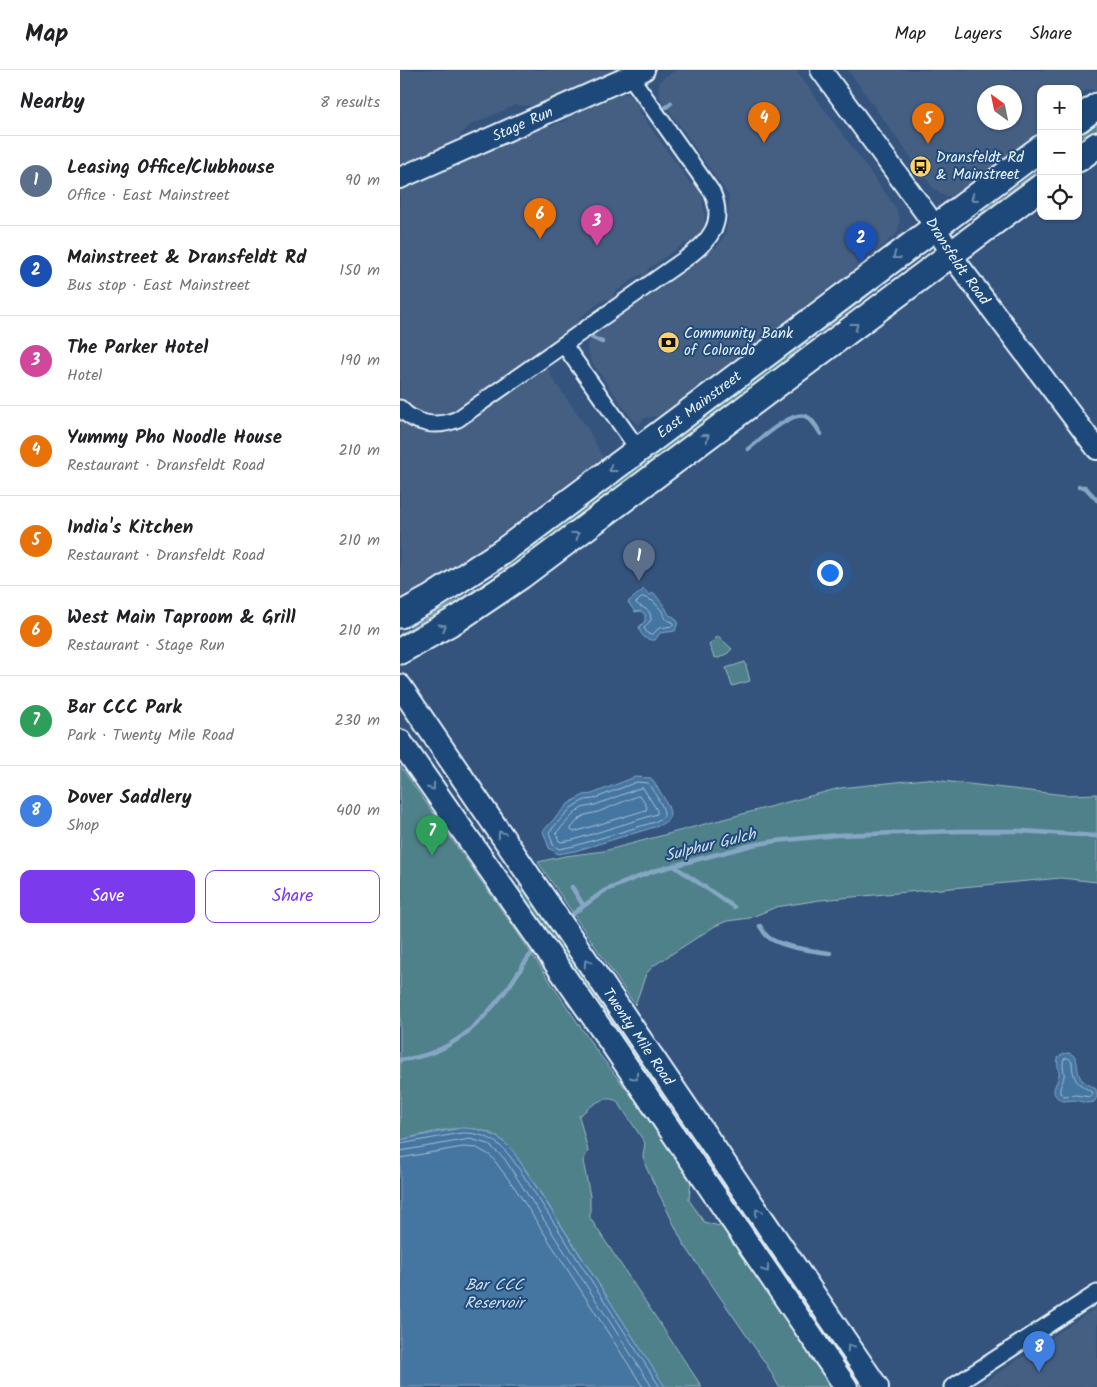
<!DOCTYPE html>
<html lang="en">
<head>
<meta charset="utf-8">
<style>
	body { margin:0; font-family:Kalam,sans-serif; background:#f2f2f2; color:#202124 }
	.controls { position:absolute; right:15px; top:15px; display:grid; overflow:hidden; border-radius:10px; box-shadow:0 1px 4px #0004 }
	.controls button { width:45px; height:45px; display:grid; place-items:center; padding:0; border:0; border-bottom:1px solid #e0e0e0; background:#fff; color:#202124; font:25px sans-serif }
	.compass { position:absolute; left:577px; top:15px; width:45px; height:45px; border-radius:50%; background:#fff; box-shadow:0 1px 4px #0004; rotate:327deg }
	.you { position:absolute; left:429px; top:502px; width:18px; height:18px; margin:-12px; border:4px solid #fff; border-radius:50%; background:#1a73e8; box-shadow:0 0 0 8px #1a73e833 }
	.badge { display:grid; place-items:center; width:32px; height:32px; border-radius:50%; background:#7c3aed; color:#fff; font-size:16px; font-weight:700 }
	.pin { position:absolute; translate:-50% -41px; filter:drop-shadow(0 1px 2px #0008) }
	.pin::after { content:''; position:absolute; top:26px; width:18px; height:15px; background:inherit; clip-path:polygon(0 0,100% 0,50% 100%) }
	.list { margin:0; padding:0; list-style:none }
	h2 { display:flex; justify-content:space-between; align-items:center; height:65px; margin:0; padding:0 20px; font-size:21px }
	h2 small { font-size:16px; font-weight:400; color:#757577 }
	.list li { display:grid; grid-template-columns:32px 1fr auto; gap:15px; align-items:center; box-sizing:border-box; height:90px; padding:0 20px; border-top:1px solid #e0e0e0 }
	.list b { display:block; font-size:19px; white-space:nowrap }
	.list p { margin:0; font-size:16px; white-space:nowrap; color:#757577 }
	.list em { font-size:16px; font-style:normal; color:#757577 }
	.actions { display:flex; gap:10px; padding:15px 20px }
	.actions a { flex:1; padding:11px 0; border:1px solid #7c3aed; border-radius:10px; text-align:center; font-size:18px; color:#7c3aed }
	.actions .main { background:#7c3aed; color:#fff }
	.icon { flex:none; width:28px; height:28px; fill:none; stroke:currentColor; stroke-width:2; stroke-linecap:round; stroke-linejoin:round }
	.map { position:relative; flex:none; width:697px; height:1317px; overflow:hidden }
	header { display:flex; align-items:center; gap:30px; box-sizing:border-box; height:70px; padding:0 25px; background:#fff; border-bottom:1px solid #e0e0e0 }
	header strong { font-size:24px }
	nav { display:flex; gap:28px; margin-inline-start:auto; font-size:18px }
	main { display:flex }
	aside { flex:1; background:#fff }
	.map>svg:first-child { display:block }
	.built { fill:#455e83; fill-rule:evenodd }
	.green { fill:#50818b; stroke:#9cb9c2 }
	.water { fill:#4475a1; stroke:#86a7c4 }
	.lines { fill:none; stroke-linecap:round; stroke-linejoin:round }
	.shore { stroke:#a6bfd5; stroke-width:1 }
	.stream { stroke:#86a7c4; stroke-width:4.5 }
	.minor-casing { stroke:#e8f1f8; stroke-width:19 }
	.tertiary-casing { stroke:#e8f1f8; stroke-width:24 }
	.secondary-casing { stroke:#e8f1f8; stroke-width:26 }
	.primary-casing { stroke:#e8f1f8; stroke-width:29 }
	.minor { stroke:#1f4a7a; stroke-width:15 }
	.tertiary { stroke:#1f4a7a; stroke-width:20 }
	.secondary { stroke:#1f4a7a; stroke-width:22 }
	.primary { stroke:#1f4a7a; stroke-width:25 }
	.oneway { stroke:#6f8dac }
	.labels { text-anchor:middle; stroke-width:4; stroke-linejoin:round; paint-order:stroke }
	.street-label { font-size:15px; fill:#e8f1f8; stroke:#1f4a7a }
	.poi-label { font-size:15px; fill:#e8f1f8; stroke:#1f4a7a; text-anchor:start }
	.water-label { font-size:16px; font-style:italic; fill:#cfdeeb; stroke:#1f4a7a }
</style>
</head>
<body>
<header>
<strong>Map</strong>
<nav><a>Map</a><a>Layers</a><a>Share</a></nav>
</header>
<main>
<aside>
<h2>Nearby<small>8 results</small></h2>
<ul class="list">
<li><span class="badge" style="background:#5c6f8a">1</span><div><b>Leasing Office/Clubhouse</b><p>Office · East Mainstreet</p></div><em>90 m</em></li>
<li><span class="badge" style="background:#1a4fb4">2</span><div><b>Mainstreet &amp; Dransfeldt Rd</b><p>Bus stop · East Mainstreet</p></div><em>150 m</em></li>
<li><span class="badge" style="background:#d1479c">3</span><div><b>The Parker Hotel</b><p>Hotel</p></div><em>190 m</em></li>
<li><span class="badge" style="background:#e8710a">4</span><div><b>Yummy Pho Noodle House</b><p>Restaurant · Dransfeldt Road</p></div><em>210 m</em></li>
<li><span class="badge" style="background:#e8710a">5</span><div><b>India's Kitchen</b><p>Restaurant · Dransfeldt Road</p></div><em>210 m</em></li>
<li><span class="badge" style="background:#e8710a">6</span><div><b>West Main Taproom &amp; Grill</b><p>Restaurant · Stage Run</p></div><em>210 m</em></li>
<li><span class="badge" style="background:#2e9e5b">7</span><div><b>Bar CCC Park</b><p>Park · Twenty Mile Road</p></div><em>230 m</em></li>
<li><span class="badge" style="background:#3f7fe0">8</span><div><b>Dover Saddlery</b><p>Shop</p></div><em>400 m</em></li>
</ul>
<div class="actions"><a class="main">Save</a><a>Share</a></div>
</aside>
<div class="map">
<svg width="697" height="1317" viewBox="0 0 697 1317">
	<rect width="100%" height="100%" fill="#34547e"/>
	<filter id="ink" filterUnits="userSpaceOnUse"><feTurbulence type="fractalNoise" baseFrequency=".02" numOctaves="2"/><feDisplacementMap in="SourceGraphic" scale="10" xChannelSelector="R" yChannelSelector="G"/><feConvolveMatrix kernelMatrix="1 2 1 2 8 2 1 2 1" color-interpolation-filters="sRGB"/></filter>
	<g filter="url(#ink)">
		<path class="built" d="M0,0H216L213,3L144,34L135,36L116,35L75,53L69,56L51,75L0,97Z
			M277,0H396L496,138L500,151L497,163L472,186L259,346L244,348L239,355L231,348L191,291L187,279L188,273L196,261L302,187L313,177L316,178L325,165L328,151L329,126L259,26L258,19L260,11L266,6Z
			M448,0H697V19L695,21L688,19L678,26V19H641V61L554,126H546L533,118ZM584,22H614V52H584Z
			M222,23L233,26L236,30L239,33L238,40L291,114L298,115L302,121V128L305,143L304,160L301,166L292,174L285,173L248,199L247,206L239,205L214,223L213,231L205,229L179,248V254L55,342L47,345L36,347L26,346L16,341L4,331L0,325V118L145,55L152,56L167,50L169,44L212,25Z
			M148,297L152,308L188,359L203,388L69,487L0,529V349L6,352L36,362L57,358L136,304Z
			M697,1237V1317H578L586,1311Z"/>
		<path class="green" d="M697,52V64L678,78V70Z
			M641,98V106L586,147L570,153L587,138Z
			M516,187L518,188L515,190L393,283L354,318L91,518L0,567V564L56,531L93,508L166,447Z
			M318,566L332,579L328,583L319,588L314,587L309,575Z
			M345,592L350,611L332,616L326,598Z
			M0,696L115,859L196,980L230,1024L291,1110L289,1130L304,1152L323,1157L326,1155L436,1317H379L368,1297L283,1173L246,1097L243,1086L245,1073L218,1032C205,1022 189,1038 179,1046L188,1081L183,1091L190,1126V1148L302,1317H265L131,1108C123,1096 115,1083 105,1073C77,1046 33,1063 0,1070Z
			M525,709L665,725L697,724V812L661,808L420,830L376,837L350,848L327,851L315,856L253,896L246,904L235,935L138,792L165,786L204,781L440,718Z
			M121,814L411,1238L375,1196L119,821V816Z"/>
		<path class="water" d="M244,519L249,525L254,523L265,537L269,545L274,547L278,552L275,561L260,563L255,570C246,571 240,565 239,557L245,551V544L240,541L235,542L228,532Z
			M235,707L251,708C256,716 271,736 270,745C269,751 262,754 258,756L175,781L158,784L149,778L143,761L168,734L176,729L184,725L192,724Z
			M668,983C682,986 674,1001 682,1010C686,1014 692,1016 696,1019L697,1027L694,1032L687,1033L675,1030L663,1031C646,1023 658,1015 659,1004C659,995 652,985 668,983Z
			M61,1058C83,1058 98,1065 113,1081L265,1317H0V1070Z"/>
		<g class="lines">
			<path class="shore" d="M243,527L253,531L262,541L265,549L273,552V556L259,558L252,565L248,564L244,558L251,550C251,537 243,540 236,533Z
				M237,712L248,713C252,720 268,741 263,747C262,748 256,751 255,752L174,776L159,779L153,775L149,762L171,738L179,733L185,730L193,729Z
				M243,718L257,740V744L173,770L161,772L159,771L156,763L175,743L182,738L195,735L237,719Z
				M238,726L241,727L247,737L246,740L174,762L171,760V758L179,749L185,745L198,742Z
				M668,988L672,991C673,1013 677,1012 693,1023L691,1027L675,1025L664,1026L660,1023C659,1016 663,1013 664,1006C665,1000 661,996 664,989Z
				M0,1074L61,1063C97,1062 109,1084 127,1111L260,1317
				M0,1081L70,1069L88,1074L104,1088L252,1317
				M0,1088L63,1077L77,1078L91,1086L115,1118L243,1317"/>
			<path class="stream" d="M266,37L271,33
				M191,267L202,272
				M348,379C360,370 391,341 405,346C412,348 417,358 421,364
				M679,417H685L697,430
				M274,796L334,837
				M172,817L183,835
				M166,849L204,821L233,809L254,801L299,789L352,775L376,771L437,765L559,761H621L697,766
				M360,856C362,859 364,863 367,866C378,877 414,881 430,883
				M0,990C51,985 81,954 110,915C119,902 126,889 137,877"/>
			<defs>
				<path id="minor" d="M164,275L238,379
					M0,338C15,355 37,358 58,349L285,189C309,172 326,153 312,122L230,6
					M552,1317L697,1223"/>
				<g id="tertiary">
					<path id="s1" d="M421,0L527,145L560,197L697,379"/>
					<path id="s2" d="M0,108L244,0"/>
				</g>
				<g id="secondary">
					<path id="s3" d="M0,616L477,1317"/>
					<path d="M0,671L207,967L446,1317"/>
				</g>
				<g id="primary">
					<path d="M678,50L697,36"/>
					<path d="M678,89L697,75"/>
					<path id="s4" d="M0,545L31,528L102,482L641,78"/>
					<path d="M0,581L59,548L121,506L641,117"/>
				</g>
			</defs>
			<use href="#minor" class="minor-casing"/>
			<use href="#tertiary" class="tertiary-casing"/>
			<use href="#secondary" class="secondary-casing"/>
			<use href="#primary" class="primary-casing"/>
			<use href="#minor" class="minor"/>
			<use href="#tertiary" class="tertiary"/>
			<use href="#secondary" class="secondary"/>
			<use href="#primary" class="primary"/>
		</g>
		<defs><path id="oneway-chevron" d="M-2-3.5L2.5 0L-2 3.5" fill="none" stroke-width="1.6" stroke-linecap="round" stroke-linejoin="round" transform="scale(1.25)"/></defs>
		<g class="oneway">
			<use href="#oneway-chevron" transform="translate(574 128) rotate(143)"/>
			<use href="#oneway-chevron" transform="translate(496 186) rotate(143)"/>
			<use href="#oneway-chevron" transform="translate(455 256) rotate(-37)"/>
			<use href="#oneway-chevron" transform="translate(306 367) rotate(-37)"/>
			<use href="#oneway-chevron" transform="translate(212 399) rotate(143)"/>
			<use href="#oneway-chevron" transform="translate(176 465) rotate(-37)"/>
			<use href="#oneway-chevron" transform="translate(43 557) rotate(-30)"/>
			<use href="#oneway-chevron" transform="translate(32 717) rotate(55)"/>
			<use href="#oneway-chevron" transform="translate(101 764) rotate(-124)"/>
			<use href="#oneway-chevron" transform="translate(187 893) rotate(-124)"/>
			<use href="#oneway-chevron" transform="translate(235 1007) rotate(55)"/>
			<use href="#oneway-chevron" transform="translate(358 1142) rotate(-124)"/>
			<use href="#oneway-chevron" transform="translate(366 1199) rotate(56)"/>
			<use href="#oneway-chevron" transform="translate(450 1277) rotate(-124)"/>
		</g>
	</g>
	<defs>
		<symbol id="bus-disc" viewBox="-11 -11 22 22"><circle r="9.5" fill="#ffd166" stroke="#1f4a7a"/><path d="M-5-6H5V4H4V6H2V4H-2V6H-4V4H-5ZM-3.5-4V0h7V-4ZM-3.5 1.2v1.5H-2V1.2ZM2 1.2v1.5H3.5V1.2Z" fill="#111"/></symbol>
		<symbol id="bank-disc" viewBox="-11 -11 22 22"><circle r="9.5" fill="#ffd166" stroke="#1f4a7a"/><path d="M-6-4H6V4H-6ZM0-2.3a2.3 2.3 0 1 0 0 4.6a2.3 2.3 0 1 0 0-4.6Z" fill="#111"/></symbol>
	</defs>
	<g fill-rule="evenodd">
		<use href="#bus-disc" x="508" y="84" width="25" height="25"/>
		<use href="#bank-disc" x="256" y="260" width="25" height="25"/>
	</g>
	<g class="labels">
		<g class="street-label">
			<text dy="5" stroke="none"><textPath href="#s2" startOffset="134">Stage Run</textPath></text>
			<text dy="5" stroke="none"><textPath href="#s1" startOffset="235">Dransfeldt Road</textPath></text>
			<text dy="5" stroke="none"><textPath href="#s4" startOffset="366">East Mainstreet</textPath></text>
			<text dy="5" stroke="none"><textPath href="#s3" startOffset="424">Twenty Mile Road</textPath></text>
		</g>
		<g class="poi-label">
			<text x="536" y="92">Dransfeldt Rd<tspan x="536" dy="17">&amp; Mainstreet</tspan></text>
			<text x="284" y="268">Community Bank<tspan x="284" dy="17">of Colorado</tspan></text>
		</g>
		<g class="water-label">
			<text transform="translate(310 774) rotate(-14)" y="6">Sulphur Gulch</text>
			<text x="94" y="1220">Bar CCC<tspan x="94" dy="18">Reservoir</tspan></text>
		</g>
	</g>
</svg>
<div class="controls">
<button>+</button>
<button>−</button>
<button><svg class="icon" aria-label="locate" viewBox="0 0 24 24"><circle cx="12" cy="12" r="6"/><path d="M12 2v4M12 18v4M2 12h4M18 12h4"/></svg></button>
</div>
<svg class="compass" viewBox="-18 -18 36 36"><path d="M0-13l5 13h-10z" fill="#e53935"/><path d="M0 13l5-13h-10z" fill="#757577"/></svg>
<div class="you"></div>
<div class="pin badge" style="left:239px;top:511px;background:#5c6f8a">1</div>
<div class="pin badge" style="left:461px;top:193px;background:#1a4fb4">2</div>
<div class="pin badge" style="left:197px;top:176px;background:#d1479c">3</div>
<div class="pin badge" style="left:364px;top:73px;background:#e8710a">4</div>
<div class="pin badge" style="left:528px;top:74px;background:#e8710a">5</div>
<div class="pin badge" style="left:140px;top:169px;background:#e8710a">6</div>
<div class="pin badge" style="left:32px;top:786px;background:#2e9e5b">7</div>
<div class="pin badge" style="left:639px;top:1302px;background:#3f7fe0">8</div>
</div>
</main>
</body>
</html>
